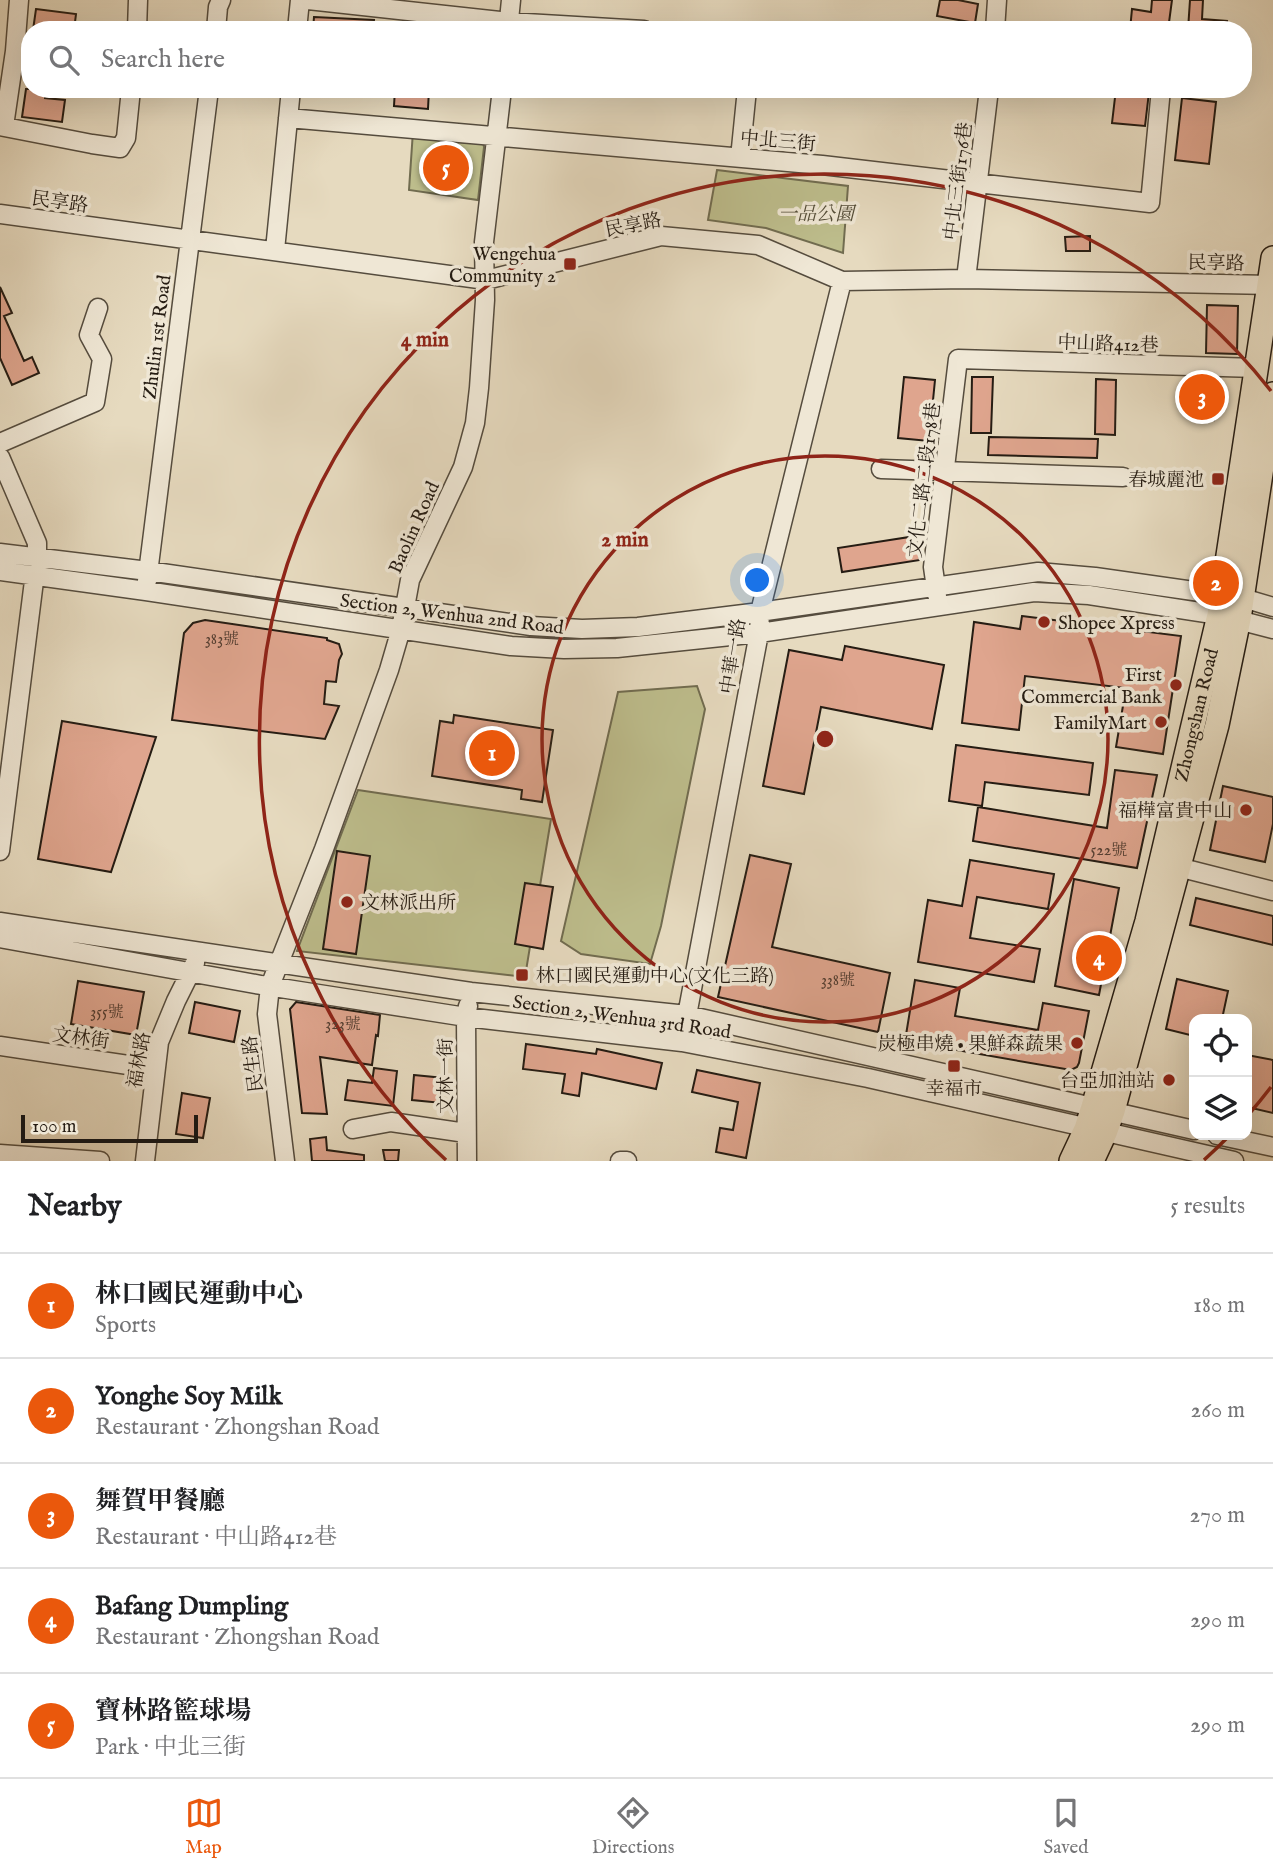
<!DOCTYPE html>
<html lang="en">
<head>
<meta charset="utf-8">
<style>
	body { margin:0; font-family:"IM FELL English","Noto Serif TC",serif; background:#f2f2f2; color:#202124 }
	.controls { position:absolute; right:21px; bottom:21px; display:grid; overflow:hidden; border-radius:14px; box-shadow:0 7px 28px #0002 }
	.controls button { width:63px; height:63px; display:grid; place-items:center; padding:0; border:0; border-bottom:2px solid #e0e0e0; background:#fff; color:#202124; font:35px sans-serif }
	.scale { position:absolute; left:21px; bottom:18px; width:177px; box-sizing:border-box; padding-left:7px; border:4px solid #251c13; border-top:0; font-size:19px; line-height:24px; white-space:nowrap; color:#251c13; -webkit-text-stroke:5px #efe7d5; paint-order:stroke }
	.you { position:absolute; left:758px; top:581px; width:24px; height:24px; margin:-18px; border:5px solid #fff; border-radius:50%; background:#1a73e8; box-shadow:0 0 0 10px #1a73e833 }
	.badge { display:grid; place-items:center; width:46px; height:46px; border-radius:50%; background:#ea580c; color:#fff; font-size:23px; font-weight:700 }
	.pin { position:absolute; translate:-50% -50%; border:4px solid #fff; box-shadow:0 2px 7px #0006 }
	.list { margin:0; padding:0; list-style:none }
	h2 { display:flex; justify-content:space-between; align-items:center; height:91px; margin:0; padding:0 28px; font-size:30px }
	h2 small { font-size:23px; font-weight:400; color:#757577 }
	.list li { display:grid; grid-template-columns:46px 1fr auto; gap:21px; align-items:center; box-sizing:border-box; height:105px; padding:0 28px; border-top:2px solid #e0e0e0 }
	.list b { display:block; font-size:26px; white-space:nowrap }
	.list p { margin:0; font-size:23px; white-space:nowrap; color:#757577 }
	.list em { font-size:23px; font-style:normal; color:#757577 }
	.icon { flex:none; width:38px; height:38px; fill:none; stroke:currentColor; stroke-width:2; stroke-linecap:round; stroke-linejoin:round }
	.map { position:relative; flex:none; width:1273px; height:1161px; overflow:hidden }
	.search { position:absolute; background:#fff; box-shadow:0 7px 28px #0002; left:21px; right:21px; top:21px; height:77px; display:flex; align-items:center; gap:18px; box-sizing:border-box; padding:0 24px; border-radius:28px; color:#757577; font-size:26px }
	.sheet { height:616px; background:#fff }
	nav { display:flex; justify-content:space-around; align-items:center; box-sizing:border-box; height:98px; border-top:2px solid #e0e0e0; background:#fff; font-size:19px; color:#757577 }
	nav a { display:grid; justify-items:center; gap:4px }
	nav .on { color:#ea580c }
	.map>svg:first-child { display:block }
	.green { fill:#bdbd8c; stroke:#716c50; stroke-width:2 }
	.building { fill:#dfa58e; stroke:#251c13; stroke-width:2 }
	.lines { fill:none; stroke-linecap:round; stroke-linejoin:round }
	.minor-casing { stroke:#554c3e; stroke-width:21 }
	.major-casing { stroke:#251c13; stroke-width:26 }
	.minor { stroke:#efe7d5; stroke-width:18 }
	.major { stroke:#e6dabf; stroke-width:23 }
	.ring { fill:none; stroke:#8f2418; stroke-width:3.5 }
	.poi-dot { fill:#8f2418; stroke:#efe7d5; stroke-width:2.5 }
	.labels { text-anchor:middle; stroke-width:7; stroke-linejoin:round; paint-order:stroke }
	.number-label { font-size:16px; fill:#543e32 }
	.street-label { font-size:19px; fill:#251c13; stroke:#efe7d5 }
	.park-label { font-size:19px; font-style:italic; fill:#534c37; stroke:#efe7d5 }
	.poi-label { font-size:19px; fill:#251c13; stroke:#efe7d5; text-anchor:end }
	.centre { fill:#8f2418; stroke:#efe7d5; stroke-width:3.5 }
	.ring-label { font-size:21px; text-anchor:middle; font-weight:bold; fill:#8f2418; stroke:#efe7d5; stroke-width:7; stroke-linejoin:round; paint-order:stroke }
</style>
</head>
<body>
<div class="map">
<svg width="1273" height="1161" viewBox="0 0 1273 1161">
	<rect width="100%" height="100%" fill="#e6dabf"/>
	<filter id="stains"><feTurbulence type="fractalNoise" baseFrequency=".00286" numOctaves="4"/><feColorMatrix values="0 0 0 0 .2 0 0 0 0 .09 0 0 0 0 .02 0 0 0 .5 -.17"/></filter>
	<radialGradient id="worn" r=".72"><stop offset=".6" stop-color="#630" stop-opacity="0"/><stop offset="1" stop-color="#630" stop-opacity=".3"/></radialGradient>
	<path class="green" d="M413,131L483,142L484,147L478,200L409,190Z
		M717,170L848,186L843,253L766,228L708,220Z
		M697,686L705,709L661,926L650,964L581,954L561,941L618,692Z
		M358,790L551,819L525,977L297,951Z"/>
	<path class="building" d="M940,0H958L978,4L975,23L937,16Z
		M1152,0H1172L1168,30H1130L1132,9L1151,12Z
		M1190,0H1203L1202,19L1227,21L1226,30H1188Z
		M36,9L76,14L74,30H33Z
		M314,17L374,20L373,30H313Z
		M26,89H46L45,98L65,100L62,122L22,117Z
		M395,89H429L428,109L394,106Z
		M1116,89L1149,92L1145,126L1112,123Z
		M1182,98L1216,102L1209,164L1175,160Z
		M1090,236V251H1066L1065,237Z
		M0,287L12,313L4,316L24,361L32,357L39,373L12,385L0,358Z
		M1207,305L1238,306L1237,354L1206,353Z
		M904,377L935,380L929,441L898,438Z
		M972,377H993L991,433H971Z
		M1188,377L1220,378L1214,420L1184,415Z
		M1096,379L1116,380L1115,435L1095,434Z
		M989,437L1098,439L1097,458L988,455Z
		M916,536L920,560L842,572L838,548Z
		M1022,616L1181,636L1163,754L1116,747L1126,688L1025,676L1019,730L962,723L974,622L1020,629Z
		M205,620L327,638V640L339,644L342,654L339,660L336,682L326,681L324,704L339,706L325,739L172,720L184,633L193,623Z
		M845,646L944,665L932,729L821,707L804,794L763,786L789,650L842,660Z
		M454,715L553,730L542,802L521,799L522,790L432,776L440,721L453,723Z
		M62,721L156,737L111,872L38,859Z
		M956,745L1093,763L1089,795L985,782L982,806L949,801Z
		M1115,770L1157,775L1137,868L973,841L978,807L1107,828Z
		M1223,786L1273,797V824L1265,862L1210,850Z
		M337,851L370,856L356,954L323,949Z
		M750,855L791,864L772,947L890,973L878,1032L718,997Z
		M970,860L1054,874L1048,909L977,897L970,938L1040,949L1034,982L918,962L928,900L962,906Z
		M1074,879L1119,888L1099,995L1055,986Z
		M525,883L553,887L543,949L515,944Z
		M1196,898L1273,916V945L1190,925Z
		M1177,979L1228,991L1222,1019H1194V1036L1166,1029Z
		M915,980L960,988L955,1016L1038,1030L1043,1003L1089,1011L1079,1063L1077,1067L1071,1070L905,1041Z
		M78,981L144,992L136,1035L71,1024Z
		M195,1002L240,1011L234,1042L189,1033Z
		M296,1002L380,1015L378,1036L376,1035L372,1065L320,1057L327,1114L302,1113L290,1009Z
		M526,1044L596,1054L597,1049L662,1063L656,1089L582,1073L579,1096L562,1093L565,1074L523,1069Z
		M1247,1055L1273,1060V1113L1247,1107Z
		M374,1068L397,1071L393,1106L345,1100L348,1080L372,1083Z
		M697,1070L760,1083L746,1158L716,1152L720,1128L733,1130L738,1102L692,1092Z
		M414,1075L444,1078L442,1103L412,1100Z
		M182,1093L210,1098L203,1138L176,1134Z
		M326,1137L327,1150L364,1155V1161H312L310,1139Z
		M383,1150H399L398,1161H385Z"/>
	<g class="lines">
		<defs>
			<path id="minor" d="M308,0L509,22L644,30
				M137,30L138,0
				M216,30L218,7L221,0
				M297,30L300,0
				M508,30L511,0
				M995,30L997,0
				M288,118L822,165L1150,203L1161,89
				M0,126L92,144L120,148L126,138L131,89
				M4,126L15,51L19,0
				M740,158L747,89
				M0,214L486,280L661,236L758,245L842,281L966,279L1273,285
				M275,250L291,89
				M966,279L989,89
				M0,443L95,402L102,359L89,335L98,308
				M0,457L37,543V557L0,851
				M881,469L1123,477
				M0,553L148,571L531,626L582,629L638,627L760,612L1038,572L1095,577L1243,598L1273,607
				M0,571L146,591L511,646L564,649L617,648L759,633L1034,592L1089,595L1219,615L1273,629
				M147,581L209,89
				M937,595L933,567L958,359L1256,368
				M1178,867L1273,891
				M0,922L471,992L687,1015L1194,1130
				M0,938L261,985L466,1017L682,1042L868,1078L1234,1161
				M682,1042L759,633L760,612L842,281
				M0,1046L155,1069
				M353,1129L391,1122L466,1133
				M1217,1135L1273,1147
				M0,1154L100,1161
				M145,1161L159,1042L176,1001L195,963
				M285,1161L267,1014L270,986L324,849L389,670L401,629L410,580L463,467L475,423L479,388L485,300L484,242L502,89
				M467,1161L466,1017L468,1006
				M620,1161H627"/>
			<g id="major">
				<path id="s1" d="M1071,1161L1086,1129L1093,1107L1147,921L1219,615L1273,258"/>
				<path d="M1092,1161L1105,1133L1113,1111L1217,725L1239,619L1273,394"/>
			</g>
		</defs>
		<use href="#minor" class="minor-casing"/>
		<use href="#major" class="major-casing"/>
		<use href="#minor" class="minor"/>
		<use href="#major" class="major"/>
	</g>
	<g class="ring">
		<circle cx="825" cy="739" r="283"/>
		<path d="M1271 1087A566 566 0 0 1 1249 1114M1229 1136A566 566 0 0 1 1204 1160M446 1160A566 566 0 1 1 1271 391"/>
	</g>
	<g class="poi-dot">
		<rect x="563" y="257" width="14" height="14" rx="3.5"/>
		<rect x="1211" y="472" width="14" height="14" rx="3.5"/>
		<circle cx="1044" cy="622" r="7"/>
		<circle cx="1176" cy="685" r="7"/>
		<circle cx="1161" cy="722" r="7"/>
		<circle cx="1246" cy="810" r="7"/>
		<circle cx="347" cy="902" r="7"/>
		<rect x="515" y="968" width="14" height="14" rx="3.5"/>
		<circle cx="1077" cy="1043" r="7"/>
		<rect x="947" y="1059" width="14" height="14" rx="3.5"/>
		<circle cx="1169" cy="1080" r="7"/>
	</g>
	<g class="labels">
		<g class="number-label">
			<text x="222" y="644">383號</text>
			<text x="1109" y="855">522號</text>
			<text x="838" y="985">338號</text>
			<text x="107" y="1017">355號</text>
			<text x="343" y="1029">323號</text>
		</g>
		<g class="street-label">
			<text transform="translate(778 140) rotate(5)" y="7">中北三街</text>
			<text transform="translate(957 181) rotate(-83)" y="7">中北三街176巷</text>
			<text transform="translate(60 201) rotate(8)" y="7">民享路</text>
			<text transform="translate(633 224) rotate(-11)" y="7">民享路</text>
			<text transform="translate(1216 262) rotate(1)" y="7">民享路</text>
			<text transform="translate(156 337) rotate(-83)" y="7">Zhulin 1st Road</text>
			<text transform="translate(1108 343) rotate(2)" y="7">中山路412巷</text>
			<text transform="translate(923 480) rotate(-83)" y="7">文化二路二段178巷</text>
			<text transform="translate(413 527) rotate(-66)" y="7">Baolin Road</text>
			<text transform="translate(452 613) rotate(7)" y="7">Section 2, Wenhua 2nd Road</text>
			<text transform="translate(732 656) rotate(-81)" y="7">中華一路</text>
			<text dy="7" stroke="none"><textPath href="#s1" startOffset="464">Zhongshan Road</textPath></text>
			<text transform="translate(622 1016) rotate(8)" y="7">Section 2, Wenhua 3rd Road</text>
			<text transform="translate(81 1037) rotate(8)" y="7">文林街</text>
			<text transform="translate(138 1060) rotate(-80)" y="7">福林路</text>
			<text transform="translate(252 1064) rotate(-97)" y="7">民生路</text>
			<text transform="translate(445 1076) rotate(-90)" y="7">文林一街</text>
		</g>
		<g class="park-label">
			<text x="816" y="220">一品公園</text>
		</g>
		<g class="poi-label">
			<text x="556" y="260">Wengehua<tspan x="556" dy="22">Community 2</tspan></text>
			<text x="1204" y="486">春城麗池</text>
			<text x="1058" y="629" text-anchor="start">Shopee Xpress</text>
			<text x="1162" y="681">First<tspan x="1162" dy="22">Commercial Bank</tspan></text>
			<text x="1147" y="729">FamilyMart</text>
			<text x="1232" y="817">福樺富貴中山</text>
			<text x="361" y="909" text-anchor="start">文林派出所</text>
			<text x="536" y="982" text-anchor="start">林口國民運動中心(文化三路)</text>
			<text x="1063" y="1050">炭極串燒 • 果鮮森蔬果</text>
			<text x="1155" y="1087">台亞加油站</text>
			<text x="954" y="1095" text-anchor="middle">幸福市</text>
		</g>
	</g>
	<circle cx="825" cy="739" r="10" class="centre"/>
	<g class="ring-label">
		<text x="425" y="346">4 min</text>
		<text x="625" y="546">2 min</text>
	</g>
	<rect width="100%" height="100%" filter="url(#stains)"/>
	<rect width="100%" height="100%" fill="url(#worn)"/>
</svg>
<div class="controls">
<button><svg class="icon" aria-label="locate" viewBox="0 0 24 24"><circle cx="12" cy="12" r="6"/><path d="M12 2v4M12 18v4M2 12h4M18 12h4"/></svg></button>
<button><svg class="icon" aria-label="layers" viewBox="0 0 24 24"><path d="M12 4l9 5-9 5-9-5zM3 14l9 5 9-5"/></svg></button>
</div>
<div class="scale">100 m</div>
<div class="you"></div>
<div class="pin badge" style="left:492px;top:753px">1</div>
<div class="pin badge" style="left:1216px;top:583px">2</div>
<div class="pin badge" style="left:1202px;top:397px">3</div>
<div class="pin badge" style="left:1099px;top:958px">4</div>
<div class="pin badge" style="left:446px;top:168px">5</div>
<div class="search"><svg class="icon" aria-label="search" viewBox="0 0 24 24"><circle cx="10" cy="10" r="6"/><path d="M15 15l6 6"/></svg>Search here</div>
</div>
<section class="sheet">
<h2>Nearby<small>5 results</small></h2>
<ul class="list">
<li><span class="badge">1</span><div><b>林口國民運動中心</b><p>Sports</p></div><em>180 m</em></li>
<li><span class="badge">2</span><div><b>Yonghe Soy Milk</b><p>Restaurant · Zhongshan Road</p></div><em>260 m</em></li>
<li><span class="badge">3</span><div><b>舞賀甲餐廳</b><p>Restaurant · 中山路412巷</p></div><em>270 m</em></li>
<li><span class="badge">4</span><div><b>Bafang Dumpling</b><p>Restaurant · Zhongshan Road</p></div><em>290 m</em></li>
<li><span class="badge">5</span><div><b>寶林路籃球場</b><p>Park · 中北三街</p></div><em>290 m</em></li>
</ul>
</section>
<nav>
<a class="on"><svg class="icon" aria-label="map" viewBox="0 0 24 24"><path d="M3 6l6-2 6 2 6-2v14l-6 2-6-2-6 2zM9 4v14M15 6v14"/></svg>Map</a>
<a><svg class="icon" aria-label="directions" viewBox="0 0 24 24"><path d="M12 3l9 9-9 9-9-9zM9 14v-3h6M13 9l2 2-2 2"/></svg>Directions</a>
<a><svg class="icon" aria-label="saved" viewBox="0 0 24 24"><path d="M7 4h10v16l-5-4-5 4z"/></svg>Saved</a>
</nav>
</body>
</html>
